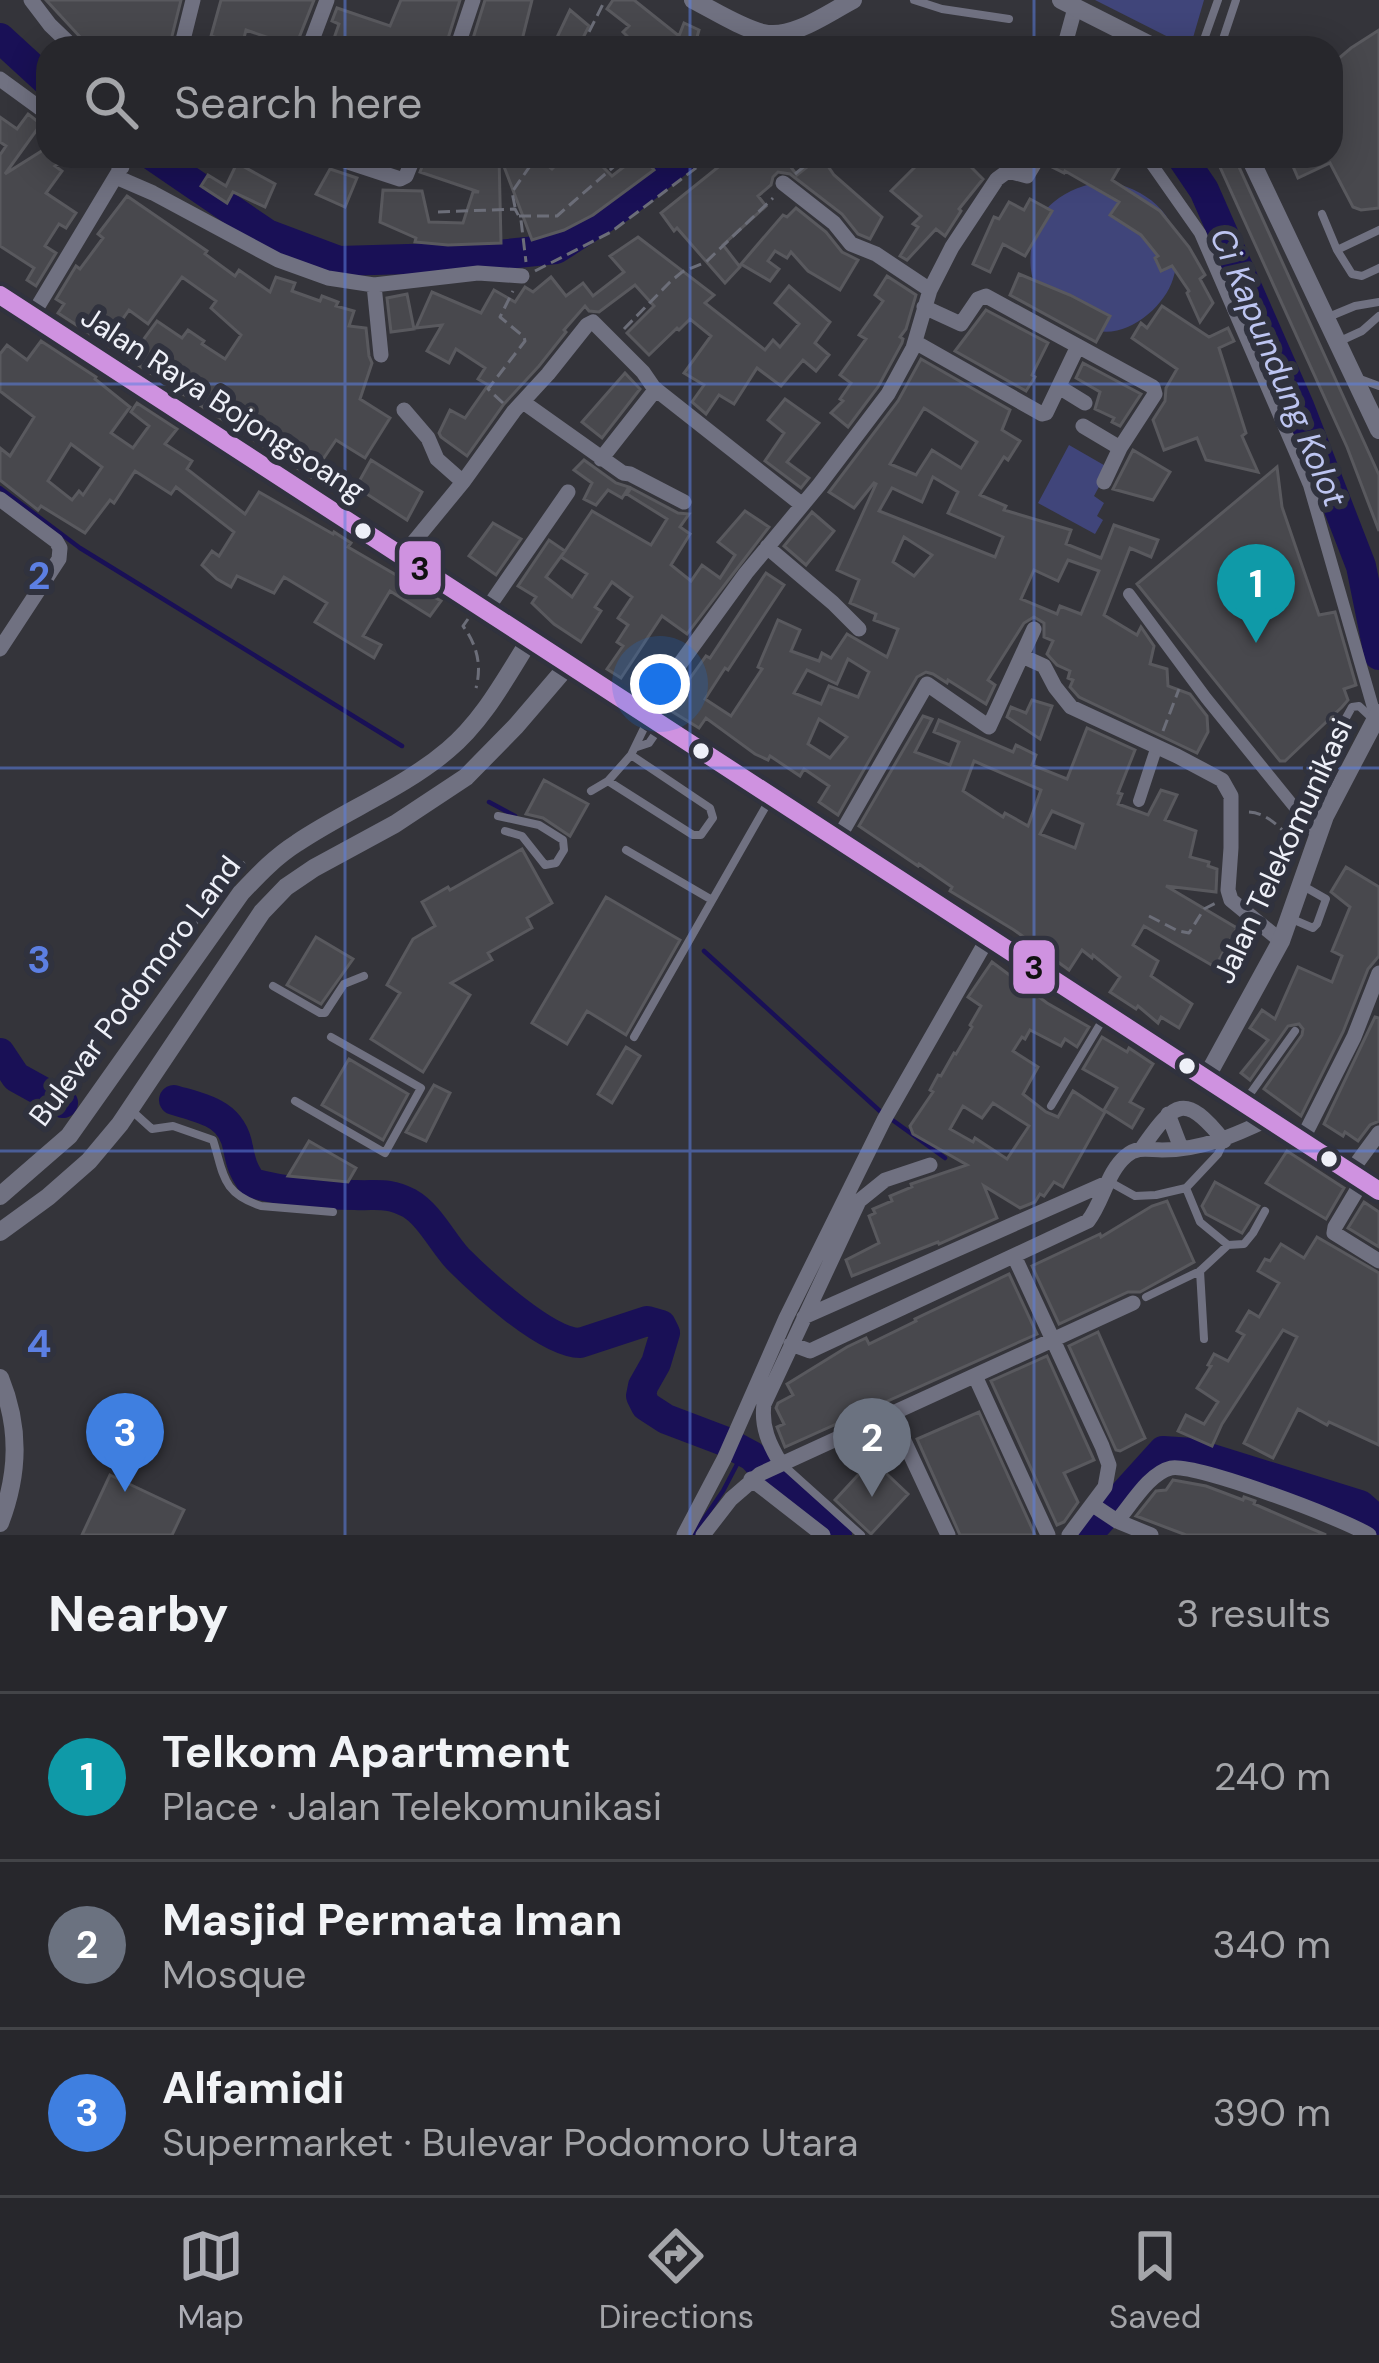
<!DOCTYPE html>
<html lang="en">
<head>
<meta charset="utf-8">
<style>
	body { margin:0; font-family:"DM Sans",sans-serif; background:#2f2f34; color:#f1f3f6 }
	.you { position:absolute; left:660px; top:684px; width:42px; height:42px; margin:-30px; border:9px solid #fff; border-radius:50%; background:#1a73e8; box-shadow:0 0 0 18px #1a73e833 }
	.badge { display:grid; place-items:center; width:78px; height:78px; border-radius:50%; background:#adaeb6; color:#fff; font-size:39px; font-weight:700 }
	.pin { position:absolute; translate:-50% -99px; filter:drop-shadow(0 3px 6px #0008) }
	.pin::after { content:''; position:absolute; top:63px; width:42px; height:36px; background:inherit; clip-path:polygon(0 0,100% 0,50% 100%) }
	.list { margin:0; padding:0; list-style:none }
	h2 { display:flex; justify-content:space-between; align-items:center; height:156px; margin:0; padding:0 48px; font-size:51px }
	h2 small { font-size:39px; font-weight:400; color:#a4a5a9 }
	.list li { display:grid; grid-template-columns:78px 1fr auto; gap:36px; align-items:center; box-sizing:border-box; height:168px; padding:0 48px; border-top:3px solid #434448 }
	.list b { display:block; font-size:45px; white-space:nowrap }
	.list p { margin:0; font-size:39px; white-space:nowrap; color:#a4a5a9 }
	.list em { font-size:39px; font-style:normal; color:#a4a5a9 }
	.icon { flex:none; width:66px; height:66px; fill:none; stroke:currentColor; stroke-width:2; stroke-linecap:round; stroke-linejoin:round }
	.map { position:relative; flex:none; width:1379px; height:1535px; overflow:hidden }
	.search { position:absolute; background:#27272c; box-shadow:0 6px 30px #0003; left:36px; right:36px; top:36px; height:132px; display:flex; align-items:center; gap:30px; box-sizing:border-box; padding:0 42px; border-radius:36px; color:#a4a5a9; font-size:45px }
	.sheet { height:660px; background:#27272c }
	nav { display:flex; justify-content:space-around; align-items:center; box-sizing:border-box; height:168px; border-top:3px solid #434448; background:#27272c; font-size:33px; color:#a4a5a9 }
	nav a { display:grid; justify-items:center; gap:6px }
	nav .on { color:#adaeb6 }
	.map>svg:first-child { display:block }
	.green { fill:#40457a }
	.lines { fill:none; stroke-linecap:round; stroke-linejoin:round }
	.stream { stroke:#191056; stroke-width:4.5 }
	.river { stroke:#191056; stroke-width:30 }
	.building { fill:#48484d; stroke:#59595e; stroke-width:3; fill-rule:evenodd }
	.path { stroke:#6c6e79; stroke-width:3; stroke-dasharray:12 6; stroke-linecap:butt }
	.service { stroke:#707181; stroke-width:8 }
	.pedestrian { stroke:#707181; stroke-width:12 }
	.minor { stroke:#707181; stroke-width:15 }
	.tertiary { stroke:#707181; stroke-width:18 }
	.primary { stroke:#6f707c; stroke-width:24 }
	.bus-1-casing { stroke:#30323e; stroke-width:27 }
	.bus-1 { stroke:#cf92e0; stroke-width:18 }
	.grid { fill:none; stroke:#5c7fe2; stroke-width:3; stroke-opacity:0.55 }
	.bus-dot { fill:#eef0f8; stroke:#30323e; stroke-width:4.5 }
	.labels { text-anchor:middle; stroke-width:12; stroke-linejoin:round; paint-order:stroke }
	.street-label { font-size:30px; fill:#eef0f8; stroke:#30323e }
	.water-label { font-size:33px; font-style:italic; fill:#bdc5f1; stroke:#30323e }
	.grid-label { font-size:39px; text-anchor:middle; font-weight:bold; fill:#5c7fe2; stroke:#30323e; stroke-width:12; stroke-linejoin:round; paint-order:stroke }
	.line-badge { stroke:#30323e; stroke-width:4.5 }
	.pale-badge-label { font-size:33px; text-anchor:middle; font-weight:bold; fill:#111 }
</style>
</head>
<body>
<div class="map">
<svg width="1379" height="1535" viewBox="0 0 1379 1535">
	<rect width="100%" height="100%" fill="#34343a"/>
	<path class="green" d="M1095,0H1204L1190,48Z
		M1105,181C1155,190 1190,225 1173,279C1164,309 1120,345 1087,327C1076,321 1067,311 1058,304C1052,299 1040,293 1036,286C1030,277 1030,260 1031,250C1033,207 1066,187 1105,181Z
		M1069,445L1109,468L1094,496L1104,503L1097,516L1103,520L1095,534L1038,503Z"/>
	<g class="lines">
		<path class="stream" d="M0,488L80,548L402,746
			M489,802L515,816
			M704,951L882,1113
			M891,1119L945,1158
			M693,1535L723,1491L744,1451"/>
		<path class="river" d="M0,38L48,82
			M153,156L267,234L339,261L478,257L556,249L621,207L685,156
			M1181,156L1204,190L1299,406L1361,566L1379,655
			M0,1053L16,1077L63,1103
			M174,1100C204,1109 232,1113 238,1148C241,1163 243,1170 252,1183C285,1192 321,1195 355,1195C378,1196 387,1192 409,1203C430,1215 442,1242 458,1259C482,1283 547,1343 580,1343L647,1321L661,1325L665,1333L656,1363L643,1386L641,1396L646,1406L666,1419L724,1441L752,1456L783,1489L837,1535
			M1087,1535L1163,1451L1193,1453L1360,1505L1379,1522"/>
	</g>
	<path class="building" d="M46,0H181L169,48H86L82,39Z
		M221,0H314L295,48H272L275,40L246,30L242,46L211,36Z
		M401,0H460L445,48H343L332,44L339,24L332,21L337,8L390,26Z
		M485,0H532L520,48H470Z
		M613,0H634L679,36L684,23L699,30L694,48H623L630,39L623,32L629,26L607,9Z
		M570,10L589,26L578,48H552Z
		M1379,30V208L1361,210L1353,207L1330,163L1298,178L1292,164L1311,156H1331V65L1351,48Z
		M28,114L41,124L5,174L48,147V156H71L55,166L62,171L46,193L76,213L66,228L59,224L45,246L56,253L36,286L27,280L34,268L0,246V155L6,146L0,142V117L17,129Z
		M426,156H499L501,243L448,245L415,242L416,238L380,222L383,190L422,191L429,222L463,223L473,192H479L420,172Z
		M500,156H536L552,169L565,156H592L612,176L638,156H643L654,170L593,215L564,230L532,240Z
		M732,156H782L797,175L821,156L834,175L882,217L870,239L858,234L842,214L790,174L778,172L773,177L771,185L758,196L766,206L723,245L740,267L725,283L677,228L674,231L661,213Z
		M918,156H960L983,179L959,209L961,211L945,236L936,229L907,260L900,256L918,227L913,224L921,216L891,191L918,164Z
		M1051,156H1110L1122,163L1112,180L1160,211L1189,247L1205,275L1200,279L1213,303L1200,322L1187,293L1189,291L1172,266L1161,271L1155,258L1158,256L1141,235L1110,215L1119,202L1065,171L1064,173L1048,165Z
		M1215,156H1234L1379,475V531L1347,447Z
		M237,163L275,184L265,207L233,192L227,203L201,186L208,175L226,186Z
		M330,169L357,178L345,207L316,194Z
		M127,196L207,251L205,254L235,276L239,270L270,292L276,277L295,283L292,291L320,301L322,296L338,302L336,306L354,311L349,326L366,328L369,356L372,363L360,399L390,418L365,458L336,440L311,477L58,313L64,304L56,299L76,266L80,269L103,238L98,234ZM182,277L216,301L211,308L241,335L225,359L202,344L204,341L188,330L182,338L157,321L138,347L115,330L129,310L148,324Z
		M1030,199L1052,211L1025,256L1003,244L990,272L973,264L994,217L999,219L1009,202L1024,210Z
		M796,208L826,232L842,252L858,260L840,290L808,271L791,252L787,258L775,251L768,261L779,269L770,281L741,264L783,215L787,217Z
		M638,237L714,295L705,303L765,350L773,340L780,347L799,324L775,303L789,286L830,322L815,343L829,355L816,371L803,360L781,386L757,368L734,404L719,395L706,414L692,402L704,385L684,373L711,336L690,319L679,330L677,328L649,355L627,333L654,306L635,285L599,312L589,311L585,306L564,330L566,332L539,366L504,404L467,456L441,437L439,433L450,410L465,418L488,385L478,379L485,368L456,349L449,363L427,351L442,325L416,328L432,292L481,313L494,290L515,302L525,287L533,292L551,277L566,296L583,283L593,296L624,272L610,256Z
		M1019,274L1070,295L1110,316L1096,342L1010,295Z
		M887,276L916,295L906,329L900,337L903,339L902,343L878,387L848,427L831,413L843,401L840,399L851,383L840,375L866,339L859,335L883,301L875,295Z
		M407,294L414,329L391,332L387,298Z
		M1162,306L1209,337L1228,328L1234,341L1219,348L1246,433L1242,436L1258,472L1206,460L1197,438L1164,450L1153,420L1165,401L1166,388L1177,369L1132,338L1141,323L1147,328Z
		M986,310L1048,343L1032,375L1035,377L1026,391L955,351Z
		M41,341L96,377L95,379L130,407L111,433L133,448L149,426L131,412L137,403L177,429L165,444L192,461L187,469L245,514L259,492L333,534L334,532L351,543L348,547L441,601L430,616L390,591L363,636L381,645L374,658L315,622L327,603L284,577L274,593L237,576L231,587L217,579L202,565L212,551L219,556L234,532L176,487L171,494L135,471L114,503L110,500L85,533L41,506L38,510L0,480V448L10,456L34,417L0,391V354L7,345L27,360ZM71,444L102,467L83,495L79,491L72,500L48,481Z
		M921,359L1010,410L1002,430L1020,441L1008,460L1004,457L980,495L1006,506L1004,510L1071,530L1066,544L1101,558L1114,525L1158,540L1151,557L1130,548L1104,615L1137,635L1141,627L1154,646L1150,664L1167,669L1168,686L1190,694L1207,716L1208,732L1197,753L1079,697L1070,687L1073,680L1068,678L1070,671L1057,665L1047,654L1053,641L1044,637V623L1034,617L1024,623L988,680L995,685L986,704L948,680L947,683L933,674L926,672L917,677L838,815L819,802L829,786L804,769L800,776L770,756L768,760L755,754L706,718L699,728L668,709L706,656L710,658L766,573L784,585L728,670L725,668L705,699L731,716L762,669L758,667L778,620L800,630L791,651L819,661L822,653L831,658L847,634L887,657L898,629L874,620L876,614L850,603L859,580L837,570L876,484L874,483L854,508L829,492L898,401ZM924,408L977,442L961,468L932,450L916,475L890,464ZM933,477L958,492L948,513L1003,537L995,557L879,511L892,488L922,502ZM904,537L932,555L914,576L893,562ZM1068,560L1099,571L1081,614L1060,606L1057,614L1021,599L1034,570L1058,581ZM848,659L869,672L858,697L829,686L821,704L794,693L807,670L837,684ZM819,719L847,737L830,758L808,744Z
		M1083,363L1141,394L1120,426L1112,422L1114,418L1095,409L1100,392L1076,378Z
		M625,373L640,389L602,438L582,422Z
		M785,399L819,423L787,462L809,478L801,488L765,461L784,433L768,420Z
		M1133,450L1170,472L1153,500L1113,489Z
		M371,460L422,492L407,520L356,487Z
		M584,460L616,483L629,487L622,498L608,490L596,505L584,499L592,483L574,470Z
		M1277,467L1282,507L1319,615L1335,612L1356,685L1344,689L1348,700L1342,707L1285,761H1280L1137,584Z
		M631,488L678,513L689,514L680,527L690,534L671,565L691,581L702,565L720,578L735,555L718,542L745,511L769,527L687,634L662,616L621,678L607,669L623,646L617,642L628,625L618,618L632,597L612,582L595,607L601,611L581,642L554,624L532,603L536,597L518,586L549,540L565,551L546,577L572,597L587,574L561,557L592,511L651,545L667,519L627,494Z
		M812,512L834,531L806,565L784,546Z
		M493,523L521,539L496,575L469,556Z
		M1032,700L1052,706L1040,739L1007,717L1011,707L1026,713Z
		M923,716L932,719L915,752L950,765L959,742L934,732L939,720L1013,752L1016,745L1036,755L1032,765L1067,779L1087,728L1135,750L1118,793L1122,794L1118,804L1148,815L1161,790L1177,795L1165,820L1196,831L1190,857L1209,862L1208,866L1217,869L1216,892L1166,886L1237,928L1215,967L1144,926L1133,945L1158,961L1151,976L1192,1004L1179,1028L1161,1017L1158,1023L1138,1006L1136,1009L1110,992L1120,977L1093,955L1092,958L1082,950L1069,970L1014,930L950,891L952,887L919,864L918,866L859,826ZM974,761L1041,790L1028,826L1005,813L1003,817L963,791ZM1052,811L1083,824L1075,848L1040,834Z
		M544,780L588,804L570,836L543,818L526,814Z
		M522,849L552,903L527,918L532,928L488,953L492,960L451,983L470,995L423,1072L371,1039L400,993L387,985L413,939L435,926L422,902L448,887L450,890Z
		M1346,867L1379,887V956L1368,969L1343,1032L1301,1116L1264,1089L1302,1035L1303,1029L1299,1024L1288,1026L1250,1080L1241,1073L1268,1040L1250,1028L1262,1010L1275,1019L1298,967L1332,982L1342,956L1332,951L1350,907L1331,892Z
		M606,897L680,940L626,1035L587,1011L567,1044L532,1023Z
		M316,937L353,959L321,1004L287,985Z
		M992,962L1047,1003L1089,1027L1077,1047L1065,1039L1061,1046L1030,1030L1025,1039L1022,1037L1013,1051L1038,1067L1023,1094L1046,1112L1058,1117L1073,1091L1105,1112L1063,1187L1054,1182L1044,1196L1040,1194L1035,1202L1020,1208L984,1186L997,1218L939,1244L938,1242L852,1276L846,1260L879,1243L869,1216L875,1213L873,1209L892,1201L890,1196L912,1187L911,1184L967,1165L913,1134L910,1126L933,1092L930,1090L938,1075L941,1076L954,1053L956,1054L972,1027L970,1025L981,1006L968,997ZM993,1103L1029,1126L1007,1159L975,1138L973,1142L950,1129L963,1106L982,1118Z
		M1375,1017L1379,1018V1121L1370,1125L1358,1141L1345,1132L1343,1136L1324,1124Z
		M1102,1037L1127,1052L1129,1048L1153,1064L1130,1102L1143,1109L1132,1128L1104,1110L1117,1088L1083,1069Z
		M626,1047L640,1056L612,1103L598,1094Z
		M349,1059L408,1094L383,1140L322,1105Z
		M434,1085L450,1093L426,1141L406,1132Z
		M309,1141L356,1168L348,1182L288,1176Z
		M1287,1151L1344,1188L1326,1219L1266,1183Z
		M1215,1182L1259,1206L1242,1233L1206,1214L1202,1206Z
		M1167,1201L1194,1262L1140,1292H1128L1059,1324L1032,1266L1100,1234L1101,1237L1152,1206Z
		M1364,1202L1379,1212V1247L1348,1228Z
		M1317,1237L1379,1273V1445L1329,1422L1327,1425L1298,1409L1273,1458L1244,1443L1297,1337L1283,1330L1222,1424L1212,1446L1178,1431L1186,1415L1204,1424L1218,1402L1197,1388L1211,1366L1208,1365L1214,1354L1228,1361L1244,1335L1237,1331L1249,1311L1259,1317L1279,1283L1258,1271L1265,1259L1270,1261L1281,1244L1304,1258Z
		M1009,1274L1037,1334L785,1447L777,1427L784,1424L776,1408L778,1403L793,1395L787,1384L847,1347L866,1338L869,1344L916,1321L915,1319Z
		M1098,1332L1145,1438L1120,1451L1116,1450L1069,1346Z
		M1047,1356L1094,1460L1064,1473L1078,1502L1064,1522L1057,1525L991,1381Z
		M979,1412L1035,1535H960L917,1439Z
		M872,1460L908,1494L871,1534L835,1500Z
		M110,1475L184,1510L172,1535H82Z
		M1173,1480L1206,1486L1243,1500L1244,1497L1255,1501L1254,1504L1326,1535H1186L1136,1516L1156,1491L1166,1490Z"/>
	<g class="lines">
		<path class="path" d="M581,48L605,0
			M722,48L729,39
			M795,174L817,156
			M515,207L512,192L537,156
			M438,212L515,209L521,220L526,262
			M519,216H557L626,156
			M535,271L611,232L712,156
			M624,329L670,282L682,272L706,262L773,198
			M503,403L488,389L525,341L524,337L500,317L513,291
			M468,619L463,626C477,645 482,665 476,688
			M1163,731L1179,689
			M1249,812C1268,813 1282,830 1295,842
			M1149,916L1178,931L1189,933L1204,909L1218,902
			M193,928L233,872L246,861"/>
		<path class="service" d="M914,0L942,9L1009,19
			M1201,48L1218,0
			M1220,48L1236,0
			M1322,214L1337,250L1352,274L1362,276L1379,268
			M1337,250L1379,230
			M1326,318L1355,306L1379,302
			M1338,342L1362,331L1379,316
			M1360,379L1379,386
			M637,747L649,743L658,730
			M608,781L693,835H701L713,818L710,808L631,755
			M591,791L608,781L631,755L648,720
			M1323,814L1307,795L1308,786L1352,707L1359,706L1374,720
			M498,816L539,825L563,840L564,850L556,863L545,865L522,836L505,831
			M626,850L712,900
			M1292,919L1313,928L1317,924L1326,899L1305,887
			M273,986L320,1013H325L344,984L364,976
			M634,1037L770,799
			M295,1101L385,1153L421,1088L331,1037
			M1245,1101L1295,1031
			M1051,1106L1105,1016
			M131,1110L152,1129L173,1126L213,1140C224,1174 221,1193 261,1206L333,1212
			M1110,1182L1135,1196L1156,1195L1186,1188L1218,1154L1224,1141
			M1186,1188L1200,1222L1228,1245
			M1200,1271L1204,1339
			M1146,1297L1200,1271L1228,1245L1244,1244L1253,1233L1265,1211
			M782,1464L861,1535"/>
		<path class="pedestrian" d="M1146,156L1200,233L1309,485L1376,718
			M1129,594L1206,698L1317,835
			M1139,801L1157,746"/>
		<path class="minor" d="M31,0L50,25L74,48
			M181,48L193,0
			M309,48L327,0
			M457,48L473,0
			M1064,48L1075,8
			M0,79L48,114
			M107,156L122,167
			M330,156L400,179L406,176L414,156
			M116,177L153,193L278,260L328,278L374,285L478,273L522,276
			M783,183L834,223L851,244L876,254L930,290
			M374,285L381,355
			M924,307L961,324L978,299L986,296L1153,387L1155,394L1120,448L1104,482
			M32,316L128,156
			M915,342L1042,414L1046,413L1078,346
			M1059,387L1085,403
			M523,402L623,473L630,474L684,502
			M404,410L428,438L437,459L463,482
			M1083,426L1120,448
			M601,459L656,389
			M0,499L56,541L60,548L59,559L0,649
			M767,547L833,603L859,629
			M403,555L463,482L514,411L548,374L587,325L593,322L643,372L654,388L801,504
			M487,609L568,492
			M1022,656L1044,666L1055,687L1071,707L1177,756L1222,780L1231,796V848L1228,890L1231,900L1281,941
			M645,712L746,573L819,485L888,394L913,348L930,290L952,247L997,179L1008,171L1027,176L1039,156
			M838,839L927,684L989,727L1034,629
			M1168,1114L1181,1148
			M1303,1138L1354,1037L1379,973
			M1142,1148C1175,1101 1185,1092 1224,1141
			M1351,1171L1379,1133
			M1363,1180L1335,1227L1334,1233L1379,1261
			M1015,1258L1102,1446L1109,1465L1105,1487L1069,1535
			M804,1317L1109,1182
			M791,1344L810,1351L1088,1221C1103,1202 1107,1172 1126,1156C1137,1146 1149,1150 1162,1150C1202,1150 1236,1135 1271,1118
			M975,1376L1048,1535
			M892,1415L948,1535
			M781,1464C769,1444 761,1427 764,1404L859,1201L885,1180L930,1165
			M751,1479L823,1535
			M1093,1505L1117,1521L1151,1535
			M1117,1521C1131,1505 1149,1473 1171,1468C1195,1463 1345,1519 1369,1535
			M684,1535L724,1459L786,1318L884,1120L988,938
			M703,1535L731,1499L760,1474L1133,1303"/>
		<path class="tertiary" d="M693,0C713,10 741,28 763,33C792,40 828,13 853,0
			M1061,0L1156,48
			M1249,156L1379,430
			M1206,1078L1281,941L1325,816L1379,713
			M0,1196L69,1136L241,893C259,874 275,857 297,843C346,810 402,789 448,750C484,720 506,677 531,638
			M0,1232L48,1197L89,1161L120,1124L262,912L286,887L314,868L395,824L466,777L516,726L570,663
			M0,1378C20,1427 19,1473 0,1523"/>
		<path class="primary" d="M0,295C341,515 681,736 1021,959C1140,1037 1261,1111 1379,1191"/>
		<defs>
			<path id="bus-1" d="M0,295L1379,1191"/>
		</defs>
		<use href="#bus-1" class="bus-1-casing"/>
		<use href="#bus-1" class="bus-1"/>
	</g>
	<path class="grid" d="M345,0V48M690,0V48M1034,0V48M345,156V1535M690,156V1535M1034,156V1535M0,384H1379M0,768H1379M0,1151H1379"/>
	<g class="bus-dot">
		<circle cx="363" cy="531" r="10"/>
		<circle cx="701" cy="751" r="10"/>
		<circle cx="1187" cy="1066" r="10"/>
		<circle cx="1329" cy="1159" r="10"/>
	</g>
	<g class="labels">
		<g class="street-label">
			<text transform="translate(223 404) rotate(33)" y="10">Jalan Raya Bojongsoang</text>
			<text transform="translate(1283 851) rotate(-65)" y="10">Jalan Telekomunikasi</text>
			<text transform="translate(135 991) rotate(-53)" y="10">Bulevar Podomoro Land</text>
		</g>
		<g class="water-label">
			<text transform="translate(1279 367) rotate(67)" y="12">Ci Kapundung Kolot</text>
		</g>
	</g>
	<g class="grid-label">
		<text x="39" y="589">2</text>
		<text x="39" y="973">3</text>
		<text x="39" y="1357">4</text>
	</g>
	<g class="line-badge">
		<rect x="397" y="539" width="46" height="58" rx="12" fill="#cf92e0"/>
		<rect x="1011" y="938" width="46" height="58" rx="12" fill="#cf92e0"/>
	</g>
	<g class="pale-badge-label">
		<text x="420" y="580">3</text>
		<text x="1034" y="979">3</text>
	</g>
</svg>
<div class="you"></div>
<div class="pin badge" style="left:1256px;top:643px;background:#0f9aa8">1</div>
<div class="pin badge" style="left:872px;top:1497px;background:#6b7280">2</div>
<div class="pin badge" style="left:125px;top:1492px;background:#3f7fe0">3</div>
<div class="search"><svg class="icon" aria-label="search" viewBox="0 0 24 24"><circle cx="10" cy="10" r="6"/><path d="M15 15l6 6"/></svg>Search here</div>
</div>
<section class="sheet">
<h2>Nearby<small>3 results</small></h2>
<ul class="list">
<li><span class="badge" style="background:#0f9aa8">1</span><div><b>Telkom Apartment</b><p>Place · Jalan Telekomunikasi</p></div><em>240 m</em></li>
<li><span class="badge" style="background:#6b7280">2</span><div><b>Masjid Permata Iman</b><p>Mosque</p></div><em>340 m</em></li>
<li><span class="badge" style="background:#3f7fe0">3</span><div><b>Alfamidi</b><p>Supermarket · Bulevar Podomoro Utara</p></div><em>390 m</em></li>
</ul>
</section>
<nav>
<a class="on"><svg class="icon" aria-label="map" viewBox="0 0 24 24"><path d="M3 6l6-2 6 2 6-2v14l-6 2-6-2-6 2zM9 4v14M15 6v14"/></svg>Map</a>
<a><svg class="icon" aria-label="directions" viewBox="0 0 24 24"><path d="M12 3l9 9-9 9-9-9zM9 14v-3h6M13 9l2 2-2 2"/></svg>Directions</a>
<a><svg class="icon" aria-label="saved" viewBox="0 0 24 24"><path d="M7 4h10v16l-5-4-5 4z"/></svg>Saved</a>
</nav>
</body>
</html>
